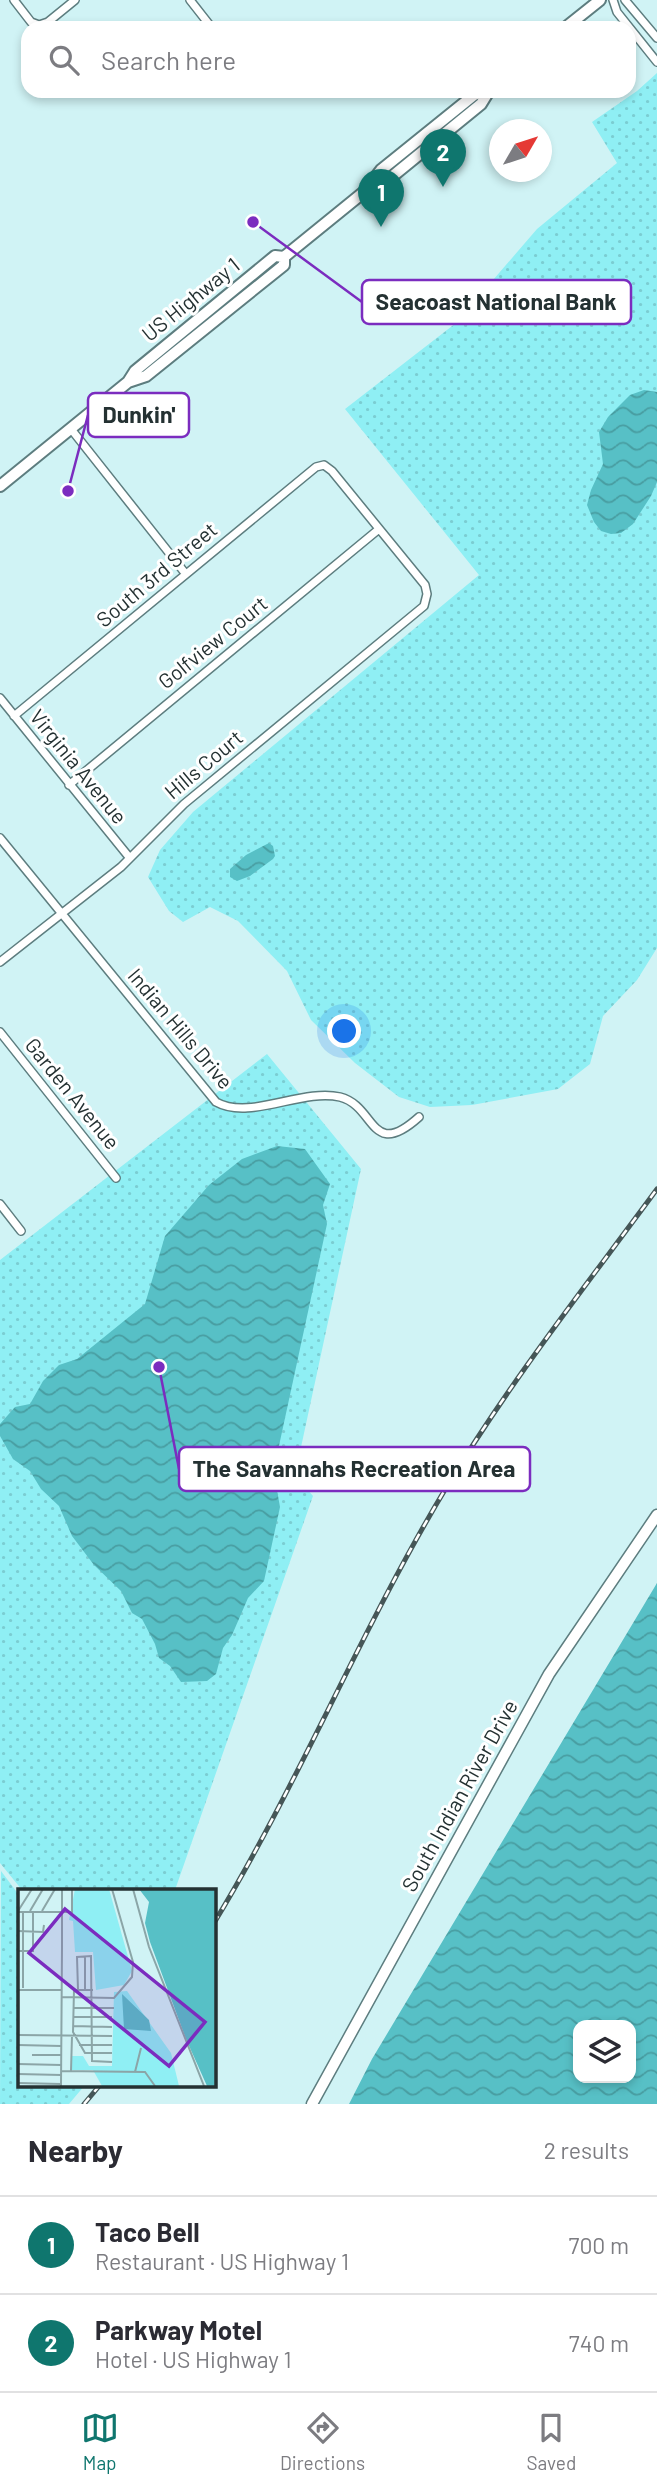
<!DOCTYPE html>
<html lang="en">
<head>
<meta charset="utf-8">
<style>
	body { margin:0; font-family:Barlow,sans-serif; background:#f7f7f7; color:#2b2b33 }
	.controls { position:absolute; right:21px; bottom:21px; display:grid; overflow:hidden; border-radius:14px; box-shadow:0 4px 10px #0003 }
	.controls button { width:63px; height:63px; display:grid; place-items:center; padding:0; border:0; border-bottom:2px solid #e1e1e2; background:#fff; color:#2b2b33; font:35px sans-serif }
	.compass { position:absolute; left:489px; top:119px; width:63px; height:63px; border-radius:50%; background:#fff; box-shadow:0 4px 10px #0003; rotate:51deg }
	.you { position:absolute; left:345px; top:1032px; width:24px; height:24px; margin:-18px; border:5px solid #fff; border-radius:50%; background:#1a73e8; box-shadow:0 0 0 10px #1a73e833 }
	.badge { display:grid; place-items:center; width:46px; height:46px; border-radius:50%; background:#0f766e; color:#fff; font-size:23px; font-weight:700 }
	.pin { position:absolute; translate:-50% -58px; filter:drop-shadow(0 2px 4px #0008) }
	.pin::after { content:''; position:absolute; top:37px; width:24px; height:21px; background:inherit; clip-path:polygon(0 0,100% 0,50% 100%) }
	.list { margin:0; padding:0; list-style:none }
	h2 { display:flex; justify-content:space-between; align-items:center; height:91px; margin:0; padding:0 28px; font-size:30px }
	h2 small { font-size:23px; font-weight:400; color:#7c7c81 }
	.list li { display:grid; grid-template-columns:46px 1fr auto; gap:21px; align-items:center; box-sizing:border-box; height:98px; padding:0 28px; border-top:2px solid #e1e1e2 }
	.list b { display:block; font-size:26px; white-space:nowrap }
	.list p { margin:0; font-size:23px; white-space:nowrap; color:#7c7c81 }
	.list em { font-size:23px; font-style:normal; color:#7c7c81 }
	.icon { flex:none; width:38px; height:38px; fill:none; stroke:currentColor; stroke-width:2; stroke-linecap:round; stroke-linejoin:round }
	.map { position:relative; flex:none; width:657px; height:2104px; overflow:hidden }
	.search { position:absolute; background:#fff; box-shadow:0 4px 10px #0003; left:21px; right:21px; top:21px; height:77px; display:flex; align-items:center; gap:18px; box-sizing:border-box; padding:0 24px; border-radius:21px; color:#7c7c81; font-size:26px }
	.sheet { height:287px; background:#fff }
	nav { display:flex; justify-content:space-around; align-items:center; box-sizing:border-box; height:98px; border-top:2px solid #e1e1e2; background:#fff; font-size:19px; color:#7c7c81 }
	nav a { display:grid; justify-items:center; gap:4px }
	nav .on { color:#0f766e }
	.map>svg:first-child { display:block }
	.green { fill:url(#green-dots) }
	.water { fill:url(#water-waves); fill-rule:evenodd }
	.lines { fill:none; stroke-linecap:round; stroke-linejoin:round }
	.street-casing { stroke:#5d7d7f; stroke-width:10 }
	.secondary-casing { stroke:#5d7d7f; stroke-width:13 }
	.primary-casing { stroke:#5d7d7f; stroke-width:14 }
	.street { stroke:#fff; stroke-width:7 }
	.secondary { stroke:#fff; stroke-width:10 }
	.primary { stroke:#fff; stroke-width:10 }
	.rail-casing { stroke:#455657; stroke-width:5 }
	.rail { stroke:#fff; stroke-width:2.5; stroke-dasharray:8; stroke-linecap:butt }
	.labels { text-anchor:middle; stroke-width:6; stroke-linejoin:round; paint-order:stroke }
	.street-label { font-size:21px; fill:#243132; stroke:#fff }
	.inset-road { fill:none; stroke:#8ba5a7; stroke-width:2 }
	.view { fill:#7b2cbf; fill-opacity:0.15; stroke:#7b2cbf; stroke-width:3.5 }
	.inset-edge { fill:none; stroke:#243132; stroke-width:3.5 }
	.leader { fill:none; stroke:#7b2cbf; stroke-width:2.5 }
	.callout-dot { fill:#7b2cbf; stroke:#fff; stroke-width:2.5 }
	.callout { fill:#fff; stroke:#7b2cbf; stroke-width:2.5 }
	.callout-label { font-size:23px; text-anchor:middle; font-weight:bold; fill:#243132 }
</style>
</head>
<body>
<div class="map">
<svg width="657" height="2104" viewBox="0 0 657 2104">
	<defs>
		<pattern id="green-dots" width="8" height="8" patternUnits="userSpaceOnUse" patternTransform="scale(1.75)"><rect width="8" height="8" fill="#8feff4"/><path d="M2 2h.1M6 6h.1" fill="none" stroke="#7bcdd2" stroke-width="1.8" stroke-linecap="round"/></pattern>
		<pattern id="water-waves" width="16" height="10" patternUnits="userSpaceOnUse" patternTransform="scale(1.75)"><rect width="16" height="10" fill="#57c0c6"/><path d="M0 5q4-4 8 0t8 0" fill="none" stroke="#489da1"/></pattern>
	</defs>
	<rect width="100%" height="100%" fill="#d0f3f5"/>
	<path class="green" d="M657,73V948L637,980L603,1016L590,1064L558,1089L472,1105L430,1107L399,1097L355,1063L311,1020L287,971L238,921L210,907L183,922L169,911L148,877L160,850L193,812L479,575L345,409L456,323L537,229L617,163L592,122L637,91Z
		M267,1054L361,1169L295,1475L313,1496L175,1890H22L0,1863V1260Z
		M1,1871L19,1895V2085H85L69,2104H0Z"/>
	<path class="water" d="M644,390L657,392V482L651,496L633,524L621,533L611,534L601,531L594,522L587,505L591,490L603,464L599,432L608,417L630,395Z
		M269,843L273,846L275,856L273,859L250,876L237,881L230,877V869L246,855Z
		M277,1146L305,1149L330,1184L323,1205L327,1224L277,1455L275,1479L280,1507L264,1581L248,1598L232,1635L223,1648L216,1674L207,1681L181,1682L170,1666L159,1658L155,1644L142,1619L132,1613L121,1591L94,1565L72,1536L59,1506L41,1489L30,1471L13,1459L0,1436V1424L15,1407L30,1404L43,1381L59,1365L77,1359L145,1304L165,1236L209,1185L242,1159Z
		M657,1583V2104H349L372,2059ZM578,2025H631V2078H578Z"/>
	<g class="lines">
		<defs>
			<path id="street" d="M14,0L31,22L39,25L48,22L75,0
				M190,0L212,28
				M613,0L617,12L657,62
				M625,0L657,38
				M71,429L185,573
				M0,698L129,857
				M69,785L379,529
				M0,838L216,1102C250,1121 302,1088 340,1097C376,1106 370,1161 419,1117
				M0,962L121,867L184,804L424,606L427,594L425,585L332,471L324,465L316,467L14,716
				M0,1032L116,1178
				M0,1204L21,1231"/>
			<path id="secondary" d="M312,2104L549,1674L657,1515"/>
			<path id="primary" d="M565,28L600,0
				M368,187L381,170L474,95L484,91
				M128,382L146,376L284,265V257L364,192L389,179L481,104L489,91
				M0,486L128,382L135,371L275,256L284,257"/>
		</defs>
		<use href="#street" class="street-casing"/>
		<use href="#secondary" class="secondary-casing"/>
		<use href="#primary" class="primary-casing"/>
		<use href="#street" class="street"/>
		<use href="#secondary" class="secondary"/>
		<use href="#primary" class="primary"/>
		<defs>
			<path id="rail" d="M214,1923C299,1783 361,1629 446,1488C509,1383 585,1287 657,1189
				M84,2104L100,2085"/>
		</defs>
		<use href="#rail" class="rail-casing"/>
		<use href="#rail" class="rail"/>
	</g>
	<g class="labels">
		<g class="street-label">
			<text transform="translate(191 300) rotate(-39)" y="7">US Highway 1</text>
			<text transform="translate(157 575) rotate(-40)" y="7">South 3rd Street</text>
			<text transform="translate(213 643) rotate(-39)" y="7">Golfview Court</text>
			<text transform="translate(204 765) rotate(-40)" y="7">Hills Court</text>
			<text transform="translate(78 767) rotate(51)" y="7">Virginia Avenue</text>
			<text transform="translate(180 1029) rotate(50)" y="7">Indian Hills Drive</text>
			<text transform="translate(72 1094) rotate(51)" y="7">Garden Avenue</text>
			<text transform="translate(460 1796) rotate(-61)" y="7">South Indian River Drive</text>
		</g>
	</g>
	<g transform="translate(18 1889)">
		<rect width="198" height="198" fill="#d0f3f5"/>
		<path d="M57,0H91L114,82L106,96L78,101L75,63H57L55,32L51,31ZM109,102L153,164L161,197H84L75,181H53L54,167H65L71,177H94L96,103Z" fill="#8feff4"/>
		<path d="M121,0H198V197H189L168,150L132,53L127,34L131,13ZM104,105L131,131L133,142L106,140Z" fill="#57c0c6"/>
		<path class="inset-road" d="M44,0V60M115,0L131,58L186,197M0,22L14,0M12,22L25,0M24,22L37,0M0,23H54V0M5,23V99M0,42L25,43L26,36M0,62H15V24M67,67V101M0,101H44M60,101L59,68L73,67L74,172L94,173M75,101H56L55,143L67,164H94M44,108L96,109L114,88L115,73L94,0M56,119H96M55,128H94M55,137L94,138M0,146L94,147M0,156L43,157M61,156H94M14,166H43M0,175L43,176M44,182L127,183L137,197M53,182L54,147M117,183L123,159M0,185L43,186M0,194L43,195M43,197L44,59"/>
		<path class="view" d="M47,20L187,133L151,177L11,64Z"/>
		<rect width="198" height="198" class="inset-edge"/>
	</g>
	<path class="leader" d="M253 222L362 302M68 491L88 415M159 1367L179 1469"/>
	<g class="callout-dot">
		<circle cx="253" cy="222" r="7"/>
		<circle cx="68" cy="491" r="7"/>
		<circle cx="159" cy="1367" r="7"/>
	</g>
	<g class="callout">
		<rect x="362" y="280" width="269" height="44" rx="7"/>
		<rect x="88" y="393" width="101" height="44" rx="7"/>
		<rect x="179" y="1447" width="351" height="44" rx="7"/>
	</g>
	<g class="callout-label">
		<text x="496" y="310">Seacoast National Bank</text>
		<text x="139" y="423">Dunkin'</text>
		<text x="354" y="1477">The Savannahs Recreation Area</text>
	</g>
</svg>
<div class="controls">
<button><svg class="icon" aria-label="layers" viewBox="0 0 24 24"><path d="M12 4l9 5-9 5-9-5zM3 14l9 5 9-5"/></svg></button>
</div>
<svg class="compass" viewBox="-18 -18 36 36"><path d="M0-13l5 13h-10z" fill="#e53935"/><path d="M0 13l5-13h-10z" fill="#7c7c81"/></svg>
<div class="you"></div>
<div class="pin badge" style="left:381px;top:227px">1</div>
<div class="pin badge" style="left:443px;top:187px">2</div>
<div class="search"><svg class="icon" aria-label="search" viewBox="0 0 24 24"><circle cx="10" cy="10" r="6"/><path d="M15 15l6 6"/></svg>Search here</div>
</div>
<section class="sheet">
<h2>Nearby<small>2 results</small></h2>
<ul class="list">
<li><span class="badge">1</span><div><b>Taco Bell</b><p>Restaurant · US Highway 1</p></div><em>700 m</em></li>
<li><span class="badge">2</span><div><b>Parkway Motel</b><p>Hotel · US Highway 1</p></div><em>740 m</em></li>
</ul>
</section>
<nav>
<a class="on"><svg class="icon" aria-label="map" viewBox="0 0 24 24"><path d="M3 6l6-2 6 2 6-2v14l-6 2-6-2-6 2zM9 4v14M15 6v14"/></svg>Map</a>
<a><svg class="icon" aria-label="directions" viewBox="0 0 24 24"><path d="M12 3l9 9-9 9-9-9zM9 14v-3h6M13 9l2 2-2 2"/></svg>Directions</a>
<a><svg class="icon" aria-label="saved" viewBox="0 0 24 24"><path d="M7 4h10v16l-5-4-5 4z"/></svg>Saved</a>
</nav>
</body>
</html>
